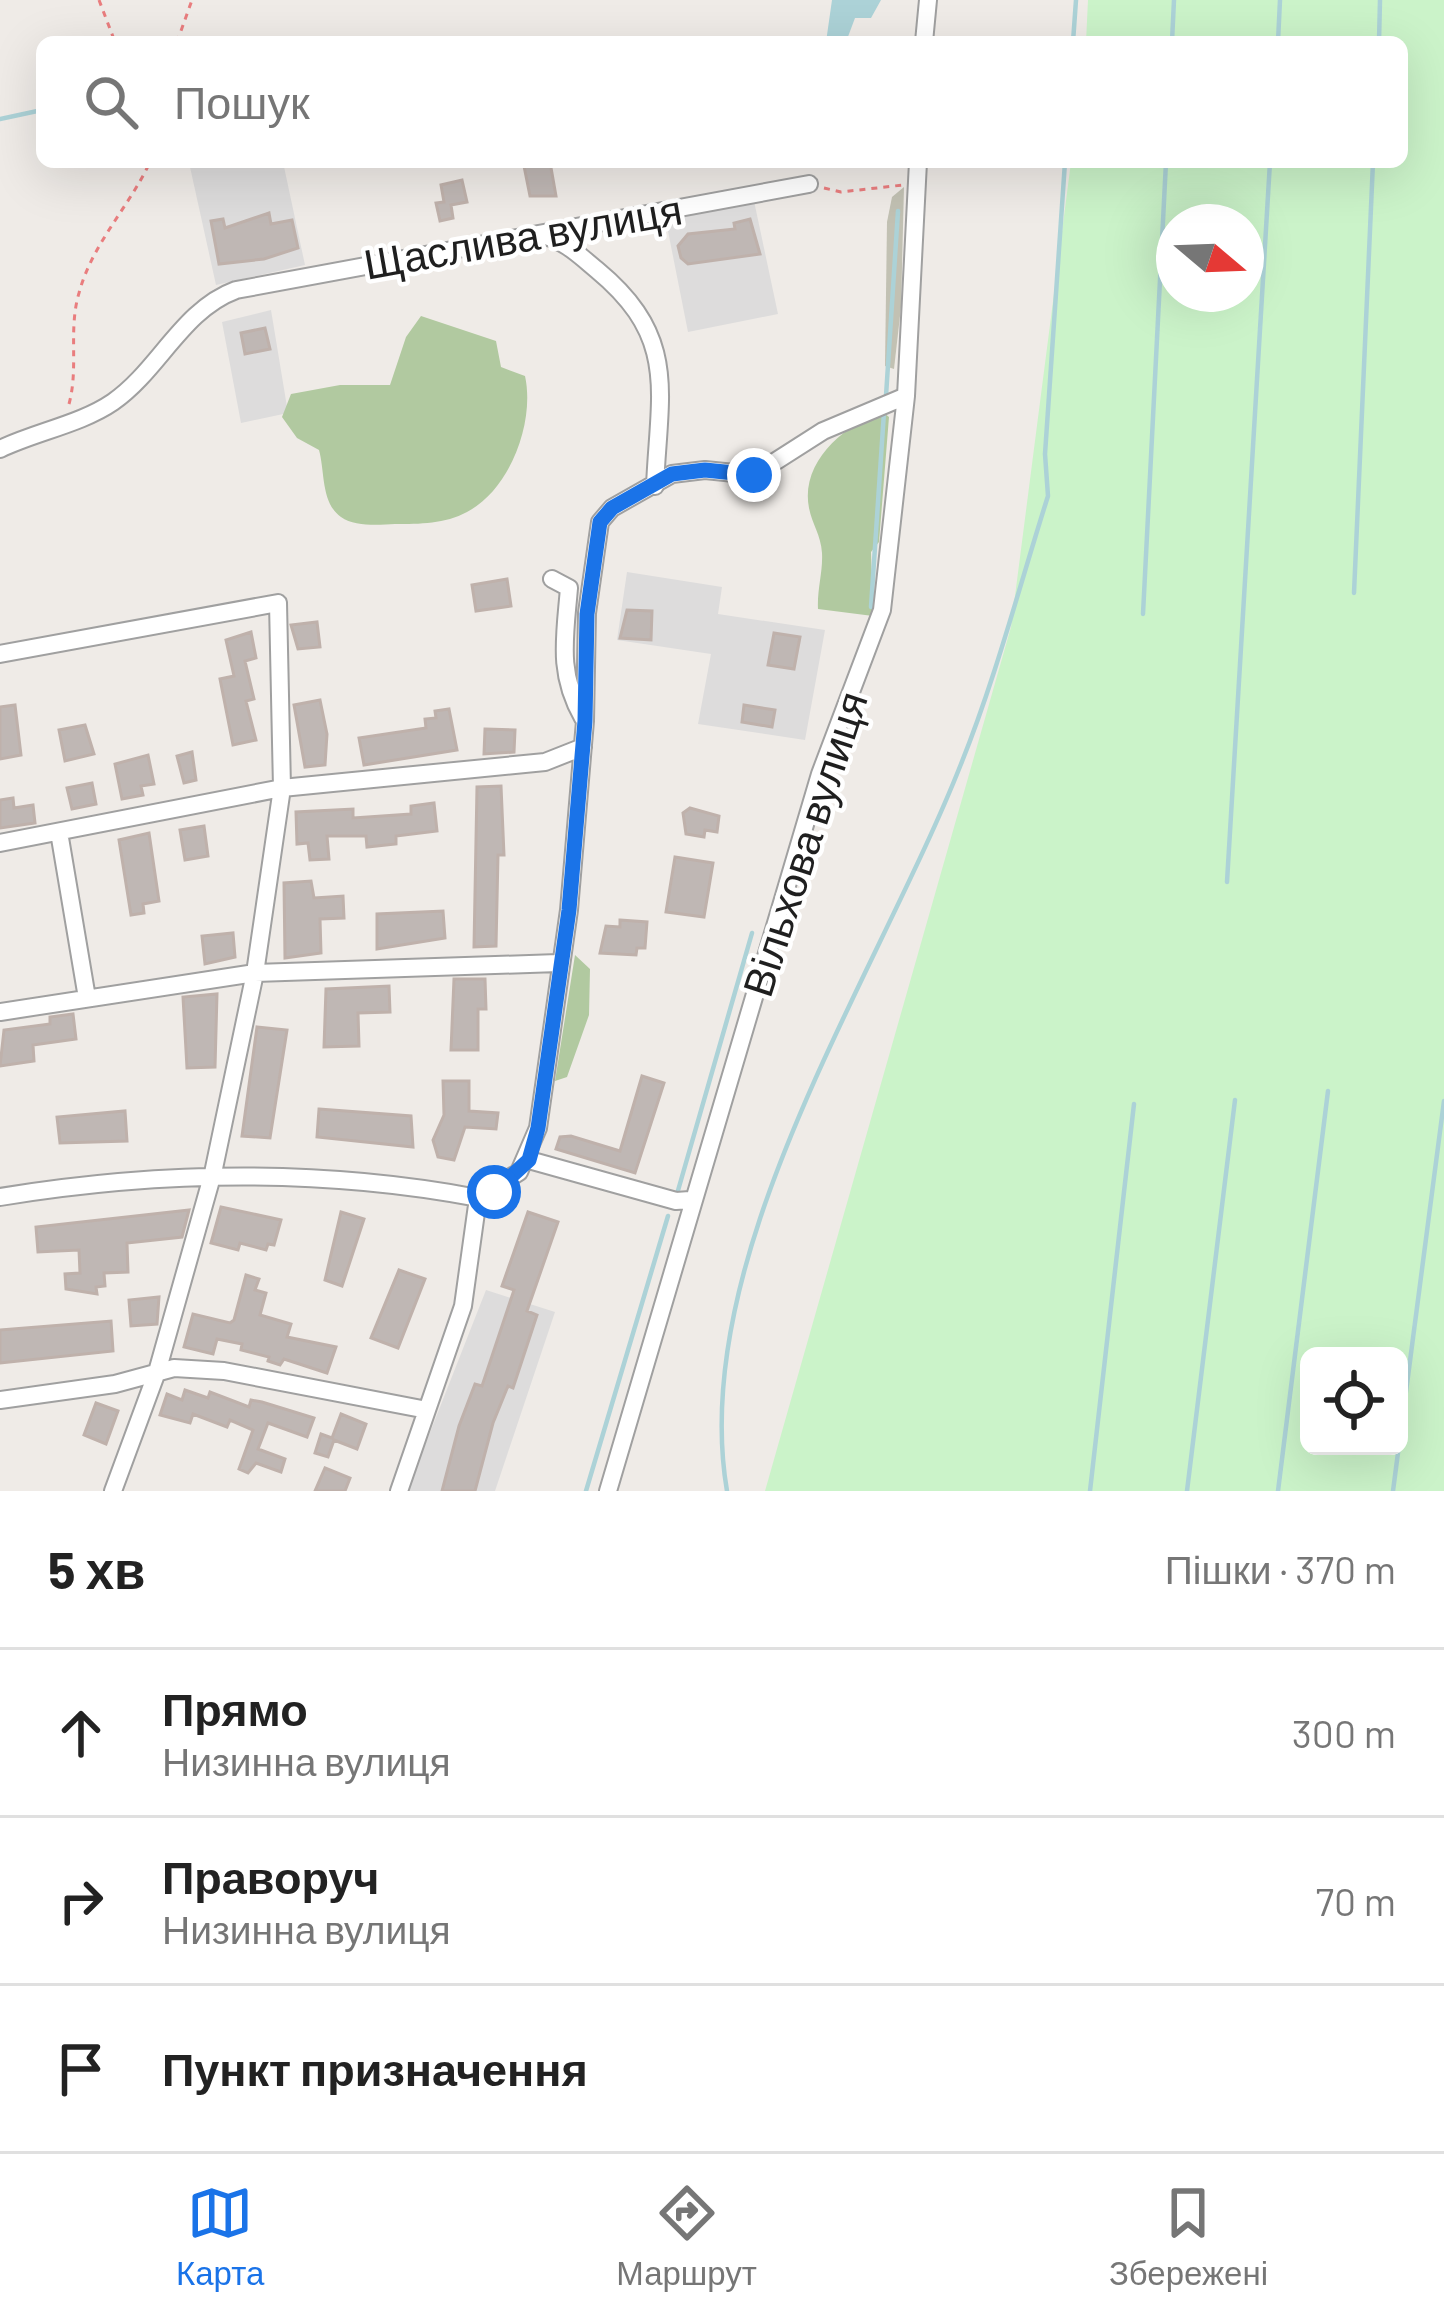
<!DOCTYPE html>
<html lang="uk">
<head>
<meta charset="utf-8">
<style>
	body { margin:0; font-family:Barlow,sans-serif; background:#f2f2f2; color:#222 }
	.controls { position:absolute; right:36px; bottom:36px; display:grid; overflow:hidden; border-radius:18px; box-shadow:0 12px 48px #0002 }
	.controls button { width:108px; height:108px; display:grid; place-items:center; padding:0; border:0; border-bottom:3px solid #e0e0e0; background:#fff; color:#222; font:60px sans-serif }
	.compass { position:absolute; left:1156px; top:204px; width:108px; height:108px; border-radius:50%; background:#fff; box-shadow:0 12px 48px #0002; rotate:109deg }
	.stop { position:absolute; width:36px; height:36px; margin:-27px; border:9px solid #1a73e8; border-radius:50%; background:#fff }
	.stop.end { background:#1a73e8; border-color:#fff; box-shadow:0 3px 12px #0008 }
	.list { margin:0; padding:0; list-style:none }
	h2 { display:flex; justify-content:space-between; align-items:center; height:156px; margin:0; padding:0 48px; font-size:51px }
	h2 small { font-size:39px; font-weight:400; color:#767676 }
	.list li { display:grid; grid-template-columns:78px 1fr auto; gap:36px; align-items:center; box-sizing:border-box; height:168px; padding:0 48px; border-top:3px solid #e0e0e0 }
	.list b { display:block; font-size:45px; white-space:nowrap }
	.list p { margin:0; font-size:39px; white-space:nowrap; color:#767676 }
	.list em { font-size:39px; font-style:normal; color:#767676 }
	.icon { flex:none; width:66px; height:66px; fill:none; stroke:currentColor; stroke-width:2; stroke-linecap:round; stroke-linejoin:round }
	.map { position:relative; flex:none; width:1444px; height:1491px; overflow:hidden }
	.search { position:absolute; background:#fff; box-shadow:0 12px 48px #0002; left:36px; right:36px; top:36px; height:132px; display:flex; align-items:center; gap:30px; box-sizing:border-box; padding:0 42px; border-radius:18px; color:#767676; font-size:45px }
	.sheet { height:660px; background:#fff }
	nav { display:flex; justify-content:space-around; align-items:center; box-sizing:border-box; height:168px; border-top:3px solid #e0e0e0; background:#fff; font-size:33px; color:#767676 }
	nav a { display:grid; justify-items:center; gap:6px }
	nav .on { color:#1a73e8 }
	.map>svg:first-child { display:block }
	.residential { fill:#dddcdc }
	.construction { fill:#c2c1b3 }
	.forest { fill:#b1c9a0 }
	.park { fill:#cbf3c9; fill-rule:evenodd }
	.water { fill:#acd2d7 }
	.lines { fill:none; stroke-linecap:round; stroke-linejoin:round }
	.stream { stroke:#acd2d7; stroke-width:4.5 }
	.building { fill:#bfb7b4; stroke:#bfb1ab; stroke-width:3 }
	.minor-casing { stroke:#a0a0a0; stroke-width:20 }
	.path { stroke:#e97d7e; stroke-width:3; stroke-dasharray:6 6; stroke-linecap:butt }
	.minor { stroke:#fff; stroke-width:16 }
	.route { stroke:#1a73e8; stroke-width:15 }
	.labels { text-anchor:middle; stroke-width:9; stroke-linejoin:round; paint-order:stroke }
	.street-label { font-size:42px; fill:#1f1f1f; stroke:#fff }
</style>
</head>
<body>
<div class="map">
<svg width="1444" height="1491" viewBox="0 0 1444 1491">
	<rect width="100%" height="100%" fill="#efebe7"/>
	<path class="residential" d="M213,162H283L305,265L216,285L190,167Z
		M754,201L778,314L688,332L666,221Z
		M271,310L288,413L241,423L222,322Z
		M627,572L722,587L718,614L825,630L805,740L698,724L711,654L617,640Z
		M486,1290L555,1312L495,1491H407Z"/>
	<path class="construction" d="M904,187L901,307L894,369L885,366L887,222L892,197Z"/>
	<path class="forest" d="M421,316L496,341L501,367L525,376C535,421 511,489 467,512C445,524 420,524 395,524C379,525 355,527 341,517C321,503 325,472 319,450L297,438L282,417L291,394L340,385H390L406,337Z
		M884,413L889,417L879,542L871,552L873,616L818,609C817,589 823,572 822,553C821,535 812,524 809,508C800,463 844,423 884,413Z
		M575,955L590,969L589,1015L567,1077L555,1081Z"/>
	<path class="park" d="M1088,0H1444V1491H765L1011,627L1071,162H1402V42H1086ZM1174,222H1246V294H1174ZM1309,1356H1399V1446H1309Z"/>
	<path class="water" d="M832,0H881L871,18H855L846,42H826Z"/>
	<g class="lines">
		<path class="stream" d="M1073,42L1076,0
			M1172,42L1174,0
			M1278,42L1280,0
			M1379,42L1380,0
			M0,119L42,110
			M886,396L898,211
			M1354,593L1373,162
			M871,607L884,412
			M1143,614L1166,162
			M1227,882L1270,162
			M677,1194L752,933
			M586,1491L668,1216
			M727,1491C687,1258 877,977 961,764C996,677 1020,584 1048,496L1045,454L1065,162
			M1090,1491L1134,1104
			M1187,1491L1235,1100
			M1278,1491L1328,1091
			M1393,1491L1444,1101"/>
	</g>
	<path class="building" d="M550,162L556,196H530L524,166Z
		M462,180L467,202L451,205L453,218L440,221L436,203L444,202L441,185Z
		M269,213L271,224L292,220L298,248L264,259L219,264L211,221L223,219L225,228Z
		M750,219L760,254L688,264L681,258L678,246L688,234L735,229L734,223Z
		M265,328L270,349L245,354L241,333Z
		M507,579L511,606L476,611L472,585Z
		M627,610L652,611L651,640L620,638Z
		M317,622L320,647L298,649L291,625Z
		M251,632L256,658L245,661L254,699L246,701L256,740L233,745L220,679L234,676L226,640Z
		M774,633L800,637L794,669L768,665Z
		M320,700L327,734L325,765L305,767L294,705Z
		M15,705L21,755L0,759V707Z
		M744,705L775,710L772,727L742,722Z
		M449,709L457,750L364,765L359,738L426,728L425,719L436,718L435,711Z
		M85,725L94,754L65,761L59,730Z
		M485,729L515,730L514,752L484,754Z
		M192,752L196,780L184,783L177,756Z
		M148,755L154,784L141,786L143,795L122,799L115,764Z
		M92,783L96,804L72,809L67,788Z
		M501,786L504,855H498L496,946L474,947L477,787Z
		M13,798L14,808L33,805L35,823L0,828V800Z
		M434,803L437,831L396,836V844L367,847L366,836H327L329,859L310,860L308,843L297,844L296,812L353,809V818L411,814V806Z
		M690,808L719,816L717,832L705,830L704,837L686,834L683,813Z
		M204,826L208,856L185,860L180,830Z
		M149,833L159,901L143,904L144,913L131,915L119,840Z
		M675,857L713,863L704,917L666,912Z
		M311,881L314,898L343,896L344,918L320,919L321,953L285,958L284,883Z
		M443,911L445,938L377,949V914Z
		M620,920L647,922L645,948H637L636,955L600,953L606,926L620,927Z
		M233,933L235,957L205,964L202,936Z
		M454,979H485L486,1009H478V1050H451Z
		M389,986L390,1012L358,1013L359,1046L324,1047L326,989Z
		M217,994L215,1067L187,1068L183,997Z
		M73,1014L76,1039L33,1045L34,1061L0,1066L4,1030L50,1024V1017Z
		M257,1027L287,1030L270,1138L242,1136Z
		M642,1076L664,1083L635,1173L556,1149L560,1137L571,1136L620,1151Z
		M443,1081H469V1111L498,1113L496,1129L465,1127L454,1160L438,1157L433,1140L444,1115Z
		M319,1109L411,1116L413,1147L317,1137Z
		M125,1111L127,1141L60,1143L57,1117Z
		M221,1207L281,1220L274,1245L268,1244L266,1250L240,1243L238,1250L211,1243Z
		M189,1210L182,1237L127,1243L128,1272L104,1273L105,1286L96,1287L97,1294L66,1289L65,1274L80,1273L79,1250L38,1252L36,1227Z
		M341,1212L364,1219L342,1286L325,1280Z
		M528,1212L558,1222L527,1311L537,1315L513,1388L508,1386L493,1423L475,1491H442L459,1426L475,1384L482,1386L514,1290L502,1286Z
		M399,1270L425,1279L398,1348L371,1338Z
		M246,1275L259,1279L255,1290L266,1293L260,1315L291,1324L287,1337L336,1347L327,1373L284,1359L280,1365L268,1361L269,1357L241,1350L242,1344L217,1339L213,1354L184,1347L193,1314L230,1323L234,1320Z
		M159,1297L157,1324L131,1326L129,1300Z
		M111,1321L113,1351L0,1363V1330Z
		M185,1390L208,1398L210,1392L249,1407L251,1400L262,1402L314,1418L307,1437L268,1423L258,1449L285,1459L281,1472L256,1463L248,1473L239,1469L253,1430L230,1420L227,1427L193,1414L190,1423L160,1415L167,1394L182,1400Z
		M96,1403L118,1411L106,1444L84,1435Z
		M341,1414L366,1424L357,1449L334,1440L328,1457L315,1453L321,1434L332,1438Z
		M325,1468L350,1478L345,1491H315Z"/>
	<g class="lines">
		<defs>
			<path id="minor" d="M924,42L928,0
				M542,235C565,241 579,255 597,270C679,338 659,392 655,486
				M0,449C35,432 81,424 113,402C159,370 182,310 236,290L809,184
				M552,579L569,588C565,637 557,673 583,718
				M0,654L278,603L282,788L255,973L213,1173L157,1372L113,1491
				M59,832L87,998
				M0,843L282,788L545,762L583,747
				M0,1012L255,973L558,963
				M529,1160L676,1201L690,1200
				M0,1197C159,1171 319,1168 478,1198L519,1172L538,1128L569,910L585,721L587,613L600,522L612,508L672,474L705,470L754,475L823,431L906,396
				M0,1400L115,1384L174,1368L224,1371L427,1410
				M399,1491L463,1306L478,1198
				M608,1491L820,774L882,610L906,396L918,162"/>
		</defs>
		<use href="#minor" class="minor-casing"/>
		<path class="path" d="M99,0L115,42
			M177,42L192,0
			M824,188L841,192L903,185
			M69,404C79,367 68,330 79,293C92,244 129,207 150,162"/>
		<use href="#minor" class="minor"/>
	</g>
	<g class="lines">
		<path class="route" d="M494,1192L529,1160L538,1128L569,910L585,721L587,614L600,522L612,508L672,474L705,470L754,475"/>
	</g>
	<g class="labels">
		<g class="street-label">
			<text transform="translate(523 237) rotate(-10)" y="15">Щаслива вулиця</text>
			<text transform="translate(805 844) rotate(-72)" y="15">Вільхова вулиця</text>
		</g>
	</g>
</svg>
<div class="controls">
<button><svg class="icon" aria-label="locate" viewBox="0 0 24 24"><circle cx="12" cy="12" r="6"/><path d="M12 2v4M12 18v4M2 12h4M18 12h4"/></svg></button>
</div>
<svg class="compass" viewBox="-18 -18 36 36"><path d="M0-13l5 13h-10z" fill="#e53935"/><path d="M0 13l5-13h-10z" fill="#767676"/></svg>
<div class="stop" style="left:494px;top:1192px"></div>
<div class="stop end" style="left:754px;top:475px"></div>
<div class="search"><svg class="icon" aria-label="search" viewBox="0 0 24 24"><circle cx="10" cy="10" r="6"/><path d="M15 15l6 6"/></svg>Пошук</div>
</div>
<section class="sheet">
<h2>5 хв<small>Пішки · 370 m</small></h2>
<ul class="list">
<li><svg class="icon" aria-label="ahead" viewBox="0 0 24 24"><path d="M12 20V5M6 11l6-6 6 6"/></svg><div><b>Прямо</b><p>Низинна вулиця</p></div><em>300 m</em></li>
<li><svg class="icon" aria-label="right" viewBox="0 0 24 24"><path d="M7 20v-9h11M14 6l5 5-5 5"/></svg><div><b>Праворуч</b><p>Низинна вулиця</p></div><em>70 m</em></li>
<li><svg class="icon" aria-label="arrive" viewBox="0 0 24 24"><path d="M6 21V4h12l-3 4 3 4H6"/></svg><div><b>Пункт призначення</b></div></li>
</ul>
</section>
<nav>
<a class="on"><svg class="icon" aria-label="map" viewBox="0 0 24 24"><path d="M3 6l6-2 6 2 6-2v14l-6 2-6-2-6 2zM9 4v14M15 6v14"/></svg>Карта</a>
<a><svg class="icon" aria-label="directions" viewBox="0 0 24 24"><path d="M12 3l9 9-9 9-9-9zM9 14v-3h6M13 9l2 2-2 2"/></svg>Маршрут</a>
<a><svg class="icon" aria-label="saved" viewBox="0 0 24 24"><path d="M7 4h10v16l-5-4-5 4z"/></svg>Збережені</a>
</nav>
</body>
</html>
